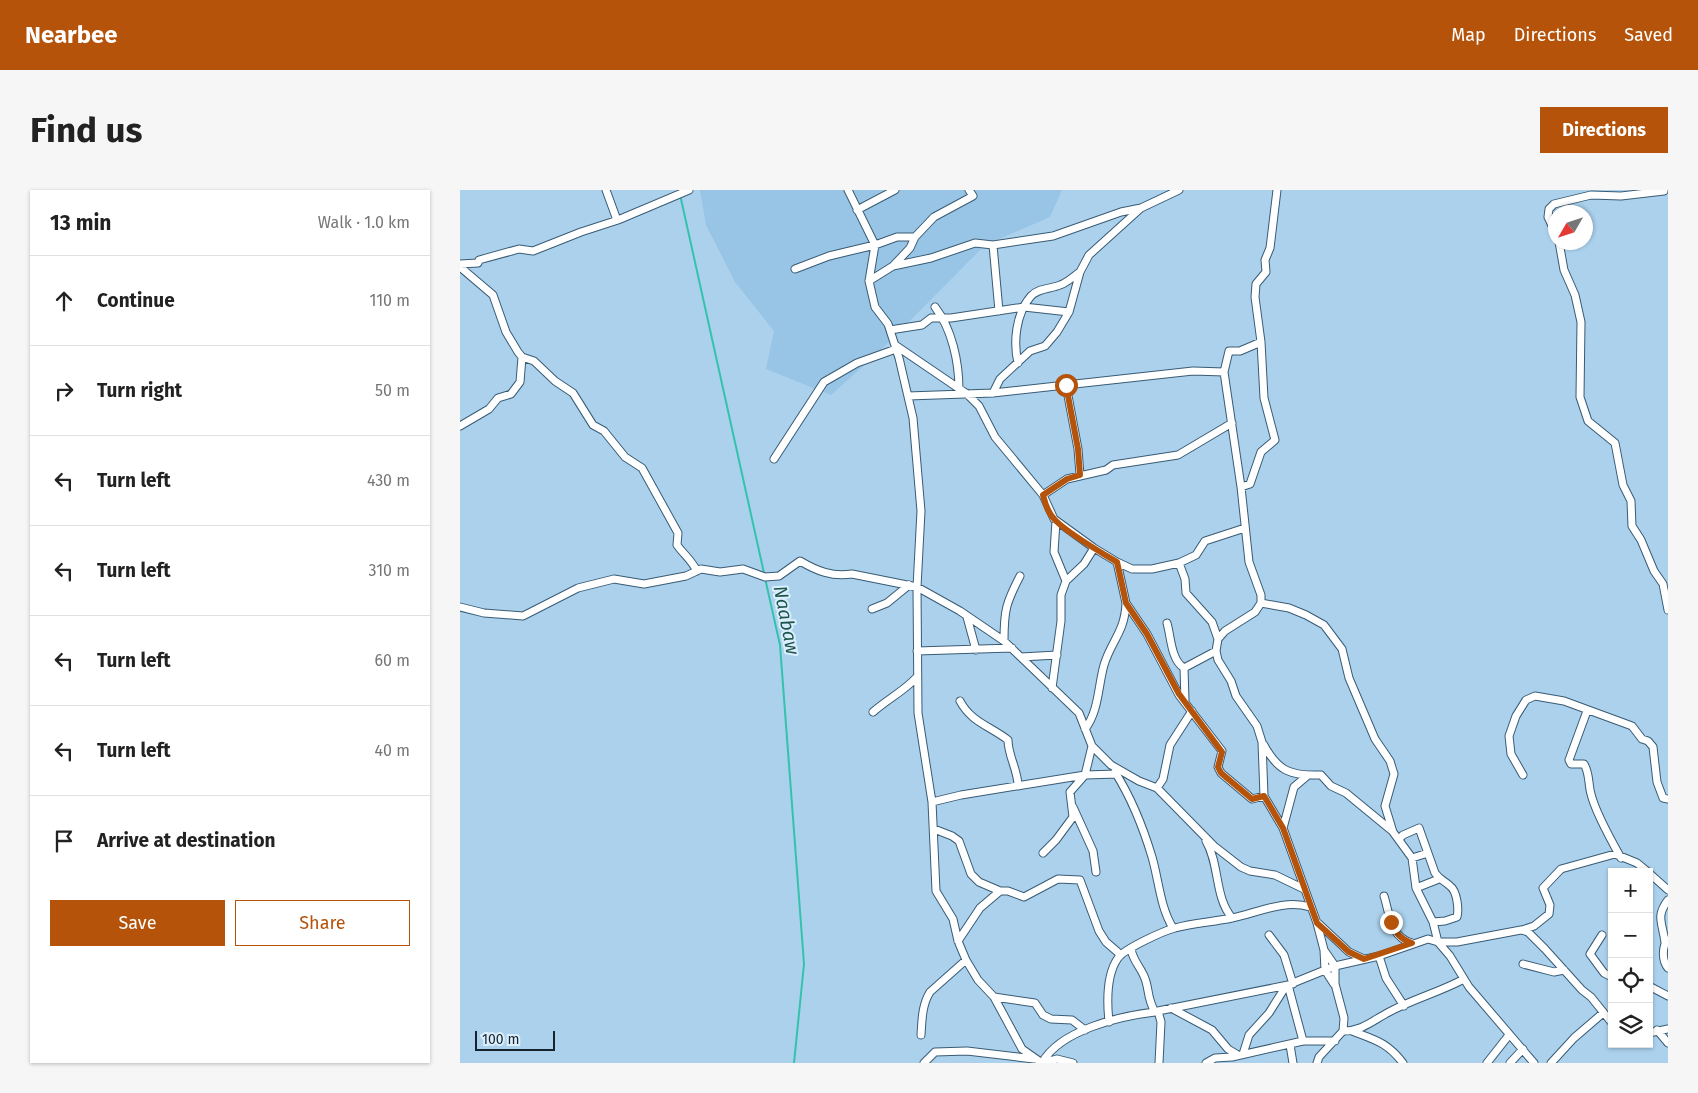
<!DOCTYPE html>
<html lang="en">
<head>
<meta charset="utf-8">
<style>
	body { margin:0; font-family:"Fira Sans",sans-serif; background:#f6f6f6; color:#222 }
	.controls { position:absolute; right:15px; bottom:15px; display:grid; overflow:hidden; border-radius:0px; box-shadow:0 1px 4px #0004 }
	.controls button { width:45px; height:45px; display:grid; place-items:center; padding:0; border:0; border-bottom:1px solid #e0e0e0; background:#fff; color:#222; font:25px sans-serif }
	.compass { position:absolute; left:1088px; top:15px; width:45px; height:45px; border-radius:50%; background:#fff; box-shadow:0 1px 4px #0004; rotate:231deg }
	.scale { position:absolute; left:15px; bottom:12px; width:80px; box-sizing:border-box; padding-left:5px; border:2px solid #15242e; border-top:0; font-size:14px; line-height:18px; white-space:nowrap; color:#15242e; -webkit-text-stroke:4px #dceffd; paint-order:stroke }
	.stop { position:absolute; width:15px; height:15px; margin:-11px; border:4px solid #b45309; border-radius:50%; background:#fff }
	.stop.end { background:#b45309; border-color:#fff; box-shadow:0 1px 5px #0008 }
	.list { margin:0; padding:0; list-style:none }
	h2 { display:flex; justify-content:space-between; align-items:center; height:65px; margin:0; padding:0 20px; font-size:21px }
	h2 small { font-size:16px; font-weight:400; color:#767676 }
	.list li { display:grid; grid-template-columns:32px 1fr auto; gap:15px; align-items:center; box-sizing:border-box; height:90px; padding:0 20px; border-top:1px solid #e0e0e0 }
	.list b { display:block; font-size:19px; white-space:nowrap }
	.list em { font-size:16px; font-style:normal; color:#767676 }
	.actions { display:flex; gap:10px; padding:15px 20px }
	.actions a { flex:1; padding:11px 0; border:1px solid #b45309; border-radius:0px; text-align:center; font-size:18px; color:#b45309 }
	.actions .main { background:#b45309; color:#fff }
	.icon { flex:none; width:28px; height:28px; fill:none; stroke:currentColor; stroke-width:2; stroke-linecap:round; stroke-linejoin:round }
	.map { position:relative; flex:none; width:1208px; height:873px; overflow:hidden; border-radius:0px }
	header { display:flex; align-items:center; gap:30px; box-sizing:border-box; height:70px; padding:0 25px; background:#b45309; color:#fff }
	header strong { font-size:24px }
	nav { display:flex; gap:28px; margin-inline-start:auto; font-size:18px }
	.intro { display:flex; align-items:center; justify-content:space-between; box-sizing:border-box; height:120px; padding:0 30px }
	h1 { margin:0; font-size:35px }
	.button { padding:12px 22px; border-radius:0px; background:#b45309; color:#fff; font-size:18px; font-weight:700 }
	main { display:flex; gap:30px; padding:0 30px }
	aside { flex:1; background:#fff; border-radius:0px; box-shadow:0 1px 4px #0004 }
	.map>svg:first-child { display:block }
	.built { fill:#98c5e5 }
	.lines { fill:none; stroke-linecap:round; stroke-linejoin:round }
	.stream { stroke:#34c2ad; stroke-width:2 }
	.minor-casing { stroke:#395b74; stroke-width:9 }
	.minor { stroke:#fff; stroke-width:7 }
	.route { stroke:#b45309; stroke-width:6 }
	.labels { text-anchor:middle; stroke-width:4; stroke-linejoin:round; paint-order:stroke }
	.water-label { font-size:19px; font-style:italic; fill:#1e564d; stroke:#dceffd }
</style>
</head>
<body>
<header>
<strong>Nearbee</strong>
<nav><a>Map</a><a>Directions</a><a>Saved</a></nav>
</header>
<div class="intro"><h1>Find us</h1><a class="button">Directions</a></div>
<main>
<aside>
<h2>13 min<small>Walk · 1.0 km</small></h2>
<ul class="list">
<li><svg class="icon" aria-label="ahead" viewBox="0 0 24 24"><path d="M12 20V5M6 11l6-6 6 6"/></svg><div><b>Continue</b></div><em>110 m</em></li>
<li><svg class="icon" aria-label="right" viewBox="0 0 24 24"><path d="M7 20v-9h11M14 6l5 5-5 5"/></svg><div><b>Turn right</b></div><em>50 m</em></li>
<li><svg class="icon" aria-label="left" viewBox="0 0 24 24"><path d="M17 20v-9H6M10 6l-5 5 5 5"/></svg><div><b>Turn left</b></div><em>430 m</em></li>
<li><svg class="icon" aria-label="left" viewBox="0 0 24 24"><path d="M17 20v-9H6M10 6l-5 5 5 5"/></svg><div><b>Turn left</b></div><em>310 m</em></li>
<li><svg class="icon" aria-label="left" viewBox="0 0 24 24"><path d="M17 20v-9H6M10 6l-5 5 5 5"/></svg><div><b>Turn left</b></div><em>60 m</em></li>
<li><svg class="icon" aria-label="left" viewBox="0 0 24 24"><path d="M17 20v-9H6M10 6l-5 5 5 5"/></svg><div><b>Turn left</b></div><em>40 m</em></li>
<li><svg class="icon" aria-label="arrive" viewBox="0 0 24 24"><path d="M6 21V4h12l-3 4 3 4H6"/></svg><div><b>Arrive at destination</b></div></li>
</ul>
<div class="actions"><a class="main">Save</a><a>Share</a></div>
</aside>
<div class="map">
<svg width="1208" height="873" viewBox="0 0 1208 873">
	<rect width="100%" height="100%" fill="#abd1ed"/>
	<path class="built" d="M240,0H602L590,27L525,55L420,161L371,205L306,179L314,141L275,92L246,35Z"/>
	<g class="lines">
		<path class="stream" d="M219,0L304,383
			M305,388L320,455L344,774L334,873"/>
		<defs>
			<path id="minor" d="M146,0L157,30
				M388,0L415,55L409,91L415,117L428,134L439,168L453,228L461,321L457,397L458,523L472,612L476,701L493,729L498,751L506,770L518,790L534,807L562,859L582,873L597,869L613,873
				M397,20L435,0
				M1096,44L1088,27L1089,19L1094,14L1131,5L1161,6L1204,1
				M1099,52L1104,80L1115,105L1121,132L1120,207L1128,231L1155,253L1163,295L1171,311L1172,336L1181,350L1194,381L1203,394L1208,420
				M533,55L539,121
				M0,74L18,73L19,70L59,59L73,61L121,42L158,30L229,0
				M433,76L471,68L515,53L533,55L593,46L661,22L681,18L719,0
				M0,77L33,105L46,142L58,162L62,167L74,171L95,191L113,203L133,235L144,241L165,267L182,278L218,343L217,355C224,365 230,368 237,381
				M335,79L369,66L415,55L437,47H455
				M409,91L433,76L450,58L455,47L474,27L513,6L509,0
				M475,117C492,139 499,172 499,200
				M430,140L462,135L471,128H491L564,117L609,122
				M435,155L507,204L519,216L535,247L583,305L594,329L634,358L657,372L666,413L687,444L719,505L762,561L758,577L761,583L792,609L804,606L823,638L857,733L864,760L875,776V794L884,828L883,841L859,867L857,873
				M558,173C553,152 556,123 571,106C578,98 591,99 600,95C607,93 614,86 620,82
				M764,182L769,161H780L801,152
				M606,195L618,259L620,285
				M533,203L540,189L570,161L585,156L597,142L609,122L620,82L629,65L681,18
				M448,206L533,203L733,181L764,182L781,297L789,372L801,405V413L795,422L765,441L758,449L756,461L758,470L771,491L776,506L797,536L802,552L804,606
				M0,236L29,219L38,208L51,204L60,192L62,167
				M314,269L364,192L397,173L436,159
				M781,297L790,294L801,262L815,250L804,208L801,152L795,107L796,94L806,82L805,70L810,58L817,0
				M583,305L607,289L646,280L653,275L718,265L772,233
				M596,331L594,362L606,391
				M657,372L672,379H692L719,373L736,365L745,351L785,338
				M719,373L725,389L726,403L752,432L758,449
				M801,413L829,418L846,425L864,435L882,459L889,488L915,549L930,571L934,584L925,616L933,642L952,668L956,698L973,732L978,752L990,766L1009,797L1074,873
				M0,417L24,423L63,426L118,398L154,389L184,394L226,386L241,379L260,382L283,379L305,387L319,386L340,371C357,381 372,387 392,384L457,397L500,421L544,451L619,523L632,556L651,575L679,591L697,598L754,656L781,677L790,681L815,685L844,699
				M412,419L427,413L449,395
				M507,427L516,460
				M707,433C711,447 711,470 724,478
				M544,451C544,420 546,413 560,386
				M457,461L552,458
				M561,467L597,465
				M592,498L601,431V405L606,391L624,374L634,358
				M500,511C511,532 530,536 548,550C548,566 558,580 558,596
				M725,511L724,478L756,461
				M1127,521L1109,570L1111,574H1124C1130,584 1128,594 1131,604C1135,621 1152,652 1161,668
				M413,522C428,509 444,501 457,487
				M625,539C639,521 638,496 644,475C651,451 665,442 666,413
				M804,555C818,582 832,586 861,585L871,596L886,603L931,640
				M655,582C672,609 683,637 692,667C699,691 700,717 713,738
				M1063,585L1051,564L1049,546L1056,526L1066,510L1075,506L1104,511L1172,536L1182,549L1188,551L1193,557L1197,592L1203,608L1208,609
				M697,598L703,589L710,555L732,521
				M472,612L501,605L625,585L657,584
				M613,617L633,661L636,682
				M823,638L834,597L847,586
				M474,639L492,646L499,651L511,684L519,692L540,701
				M939,649L943,645L959,638L975,683C980,690 985,691 990,696C997,701 999,719 997,727L985,731L973,732
				M746,651C760,675 754,706 772,728
				M583,663L596,650L613,627L610,602L625,585L632,556
				M952,668L968,663
				M1189,683L1208,700
				M956,698L979,689
				M924,706C930,725 930,747 952,753
				M858,733L889,762L904,769
				M1062,740L1074,736L1089,724L1090,715L1083,698L1101,679L1155,664L1177,673L1188,682
				M809,745L824,765L833,794
				M1142,745L1130,764L1144,783L1152,787
				M1207,750C1202,758 1202,771 1208,778
				M498,751L520,718L540,701H548L564,707L598,689L620,690L639,741L646,752L661,765
				M1205,753C1203,733 1195,727 1208,710
				M671,759C673,770 678,774 683,784C690,797 686,807 695,822L698,821L701,832L699,873
				M864,760L865,780L874,794
				M919,766L926,788L944,816
				M1063,774L1094,782L1104,780
				M828,795L843,851
				M1189,796L1208,806
				M534,807L575,813L583,825L591,829L612,830L625,840
				M711,818L752,840L768,859L778,865
				M698,821L828,795L875,776L919,766L968,749L978,752H997L1061,740L1068,742L1085,759L1122,800L1131,807L1152,833
				M649,832C647,813 646,785 658,768C664,759 703,741 715,738C733,733 753,732 772,728C797,723 824,709 850,717
				M1197,840L1208,853
				M883,841C902,841 912,831 929,822C953,809 980,802 1004,789
				M892,841C915,850 927,852 943,873
				M1189,843L1208,839
				M461,845C462,829 462,815 470,802L506,770
				M830,855L833,873
				M783,864L789,845L809,823L826,796
				M464,873L475,862L507,861L574,869
				M582,873C600,840 660,826 695,822
				M746,873L755,868L772,867L843,851H875
				M1027,873L1049,845
				M1050,873L1063,859
				M1091,873L1114,848L1143,823"/>
		</defs>
		<use href="#minor" class="minor-casing"/>
		<use href="#minor" class="minor"/>
	</g>
	<g class="lines">
		<path class="route" d="M606,195L618,259L620,285L607,289L583,305C585,314 588,323 595,330C609,344 640,362 657,372L666,413L687,444L719,504L762,562L758,577L761,583L792,609L804,606L823,638L857,733L889,762L904,769L952,753C940,749 936,743 931,732"/>
	</g>
	<g class="labels">
		<g class="water-label">
			<text transform="translate(327 430) rotate(79)" y="7">Naabaw</text>
		</g>
	</g>
</svg>
<div class="controls">
<button>+</button>
<button>−</button>
<button><svg class="icon" aria-label="locate" viewBox="0 0 24 24"><circle cx="12" cy="12" r="6"/><path d="M12 2v4M12 18v4M2 12h4M18 12h4"/></svg></button>
<button><svg class="icon" aria-label="layers" viewBox="0 0 24 24"><path d="M12 4l9 5-9 5-9-5zM3 14l9 5 9-5"/></svg></button>
</div>
<svg class="compass" viewBox="-18 -18 36 36"><path d="M0-13l5 13h-10z" fill="#e53935"/><path d="M0 13l5-13h-10z" fill="#767676"/></svg>
<div class="scale">100 m</div>
<div class="stop" style="left:606px;top:195px"></div>
<div class="stop end" style="left:931px;top:732px"></div>
</div>
</main>
</body>
</html>
